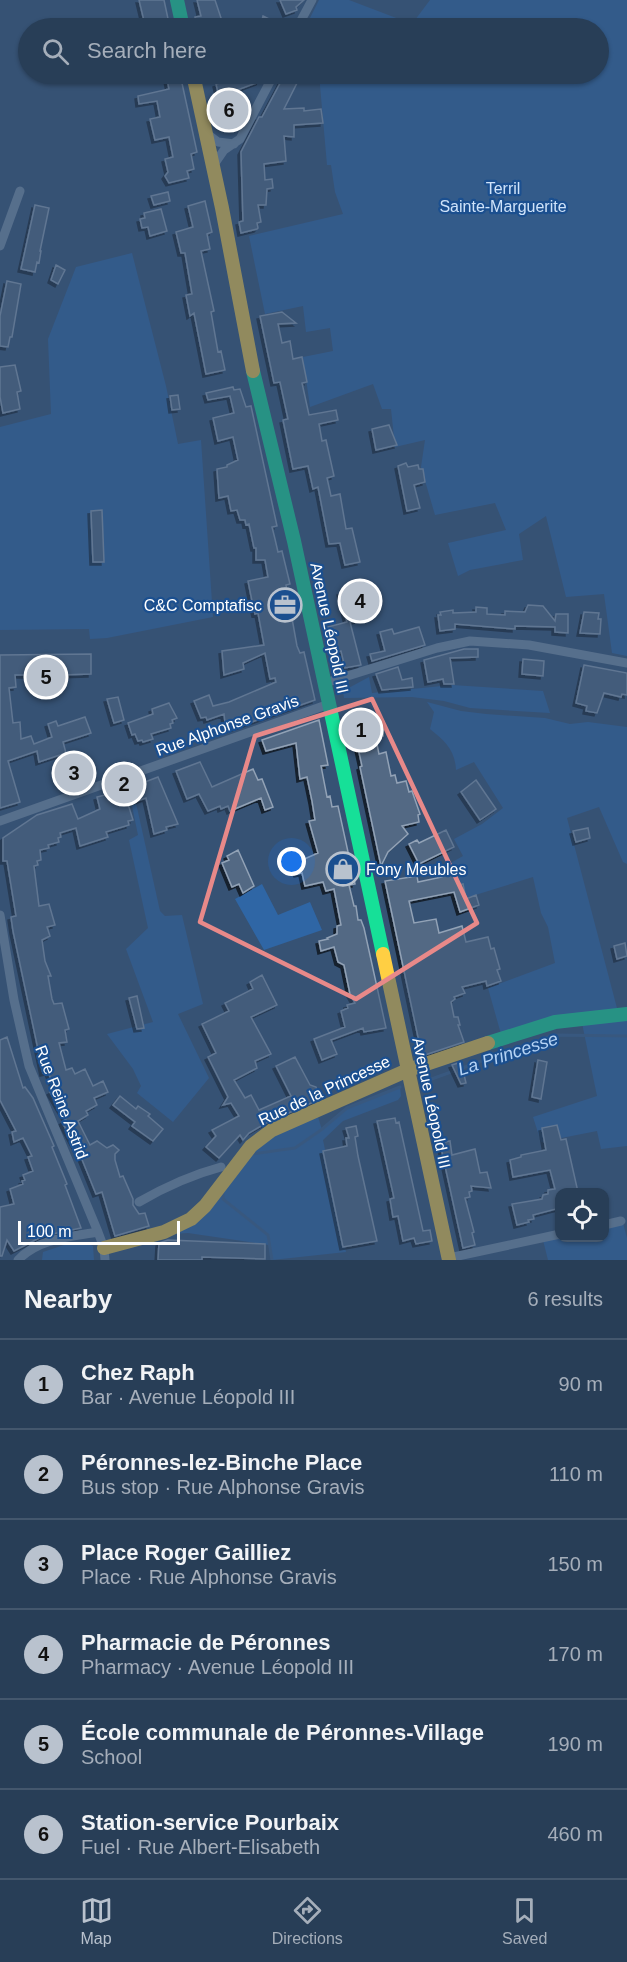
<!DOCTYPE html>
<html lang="en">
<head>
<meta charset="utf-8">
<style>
	body { margin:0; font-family:Arial,sans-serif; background:#344961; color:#f1f3f6 }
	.controls { position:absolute; right:18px; bottom:18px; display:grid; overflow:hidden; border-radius:12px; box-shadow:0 2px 4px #0004 }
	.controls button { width:54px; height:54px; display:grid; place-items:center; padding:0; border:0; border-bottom:2px solid #44576d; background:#283e57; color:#f1f3f6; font:30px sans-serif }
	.scale { position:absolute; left:18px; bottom:15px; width:162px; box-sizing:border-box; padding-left:6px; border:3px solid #fff; border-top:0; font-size:16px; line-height:21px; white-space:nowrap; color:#fff; -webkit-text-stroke:4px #1b4f8f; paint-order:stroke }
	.you { position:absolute; left:292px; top:862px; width:21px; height:21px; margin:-15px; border:4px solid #fff; border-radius:50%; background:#1a73e8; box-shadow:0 0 0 9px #1a73e833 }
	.badge { display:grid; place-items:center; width:39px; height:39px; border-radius:50%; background:#b9c2ce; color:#111; font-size:20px; font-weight:700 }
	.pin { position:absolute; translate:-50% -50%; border:3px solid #fff; box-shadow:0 2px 6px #0006 }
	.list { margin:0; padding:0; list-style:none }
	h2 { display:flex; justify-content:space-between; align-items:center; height:78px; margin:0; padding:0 24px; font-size:26px }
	h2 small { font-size:20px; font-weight:400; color:#a5aeba }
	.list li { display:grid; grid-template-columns:39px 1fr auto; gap:18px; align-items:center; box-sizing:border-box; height:90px; padding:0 24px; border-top:2px solid #44576d }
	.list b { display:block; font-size:22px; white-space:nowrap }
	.list p { margin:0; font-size:20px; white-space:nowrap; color:#a5aeba }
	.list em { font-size:20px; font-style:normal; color:#a5aeba }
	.icon { flex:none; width:33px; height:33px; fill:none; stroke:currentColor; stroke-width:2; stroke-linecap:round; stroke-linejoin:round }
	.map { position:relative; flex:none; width:627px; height:1260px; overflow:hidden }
	.search { position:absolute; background:#283e57; box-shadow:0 2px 4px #0004; left:18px; right:18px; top:18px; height:66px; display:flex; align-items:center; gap:15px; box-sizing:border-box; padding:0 21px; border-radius:33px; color:#a5aeba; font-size:22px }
	.sheet { height:618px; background:#283e57 }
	nav { display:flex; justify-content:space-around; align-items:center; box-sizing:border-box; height:84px; border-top:2px solid #44576d; background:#283e57; font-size:16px; color:#a5aeba }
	nav a { display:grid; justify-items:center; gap:3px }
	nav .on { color:#b9c2ce }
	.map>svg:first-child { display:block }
	.green { fill:#2f66a5 }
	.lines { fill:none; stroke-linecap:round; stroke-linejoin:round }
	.stream { stroke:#3b618d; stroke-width:3 }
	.building { fill:#526984; stroke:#92a2b6; stroke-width:1.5; filter:url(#shadow) }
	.street { stroke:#7d92a8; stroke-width:9 }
	.fast { stroke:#16e098; stroke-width:14 }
	.slow { stroke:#ffcf43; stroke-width:14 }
	.marked { fill:none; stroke:#e88989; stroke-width:4.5; stroke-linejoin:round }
	.labels { text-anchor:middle; stroke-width:4.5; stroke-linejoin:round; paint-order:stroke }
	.park-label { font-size:16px; fill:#cfe3fa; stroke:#1b4f8f }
	.poi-label { font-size:16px; fill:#fff; stroke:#1b4f8f; text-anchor:end }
	.street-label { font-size:16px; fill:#fff; stroke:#1b4f8f }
	.water-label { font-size:18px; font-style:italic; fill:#b5d3f5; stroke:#1b4f8f }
</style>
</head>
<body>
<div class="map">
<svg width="627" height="1260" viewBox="0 0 627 1260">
	<defs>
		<filter id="shadow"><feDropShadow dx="-3" dy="3" stdDeviation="0" flood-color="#0009"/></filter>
	</defs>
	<rect width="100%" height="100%" fill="#365274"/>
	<path class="green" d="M319,0H349L412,24L430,0H627V656L612,653L604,594L566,597L546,516L519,534L523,560L470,570L458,576L448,543L506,530L495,503L435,515L421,467L425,440L395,447L391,409H382L373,384L310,407L303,357L333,351L330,328L306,332L303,306L265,314L249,236L343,214L335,192L331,165H327L319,74H598V28H305Z
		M132,253L166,386L178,444L201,440L213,617L107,638L90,639L89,629L0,630V427L51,414L48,339L76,267Z
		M369,677L372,693L452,685L543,691L550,713L470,708L444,701L412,697L344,698L343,691Z
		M427,702L461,711L486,714L545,718L570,724L588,722L627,727V864L623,862L599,807L567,818L618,1012L501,1034L488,988L555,963L548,927L541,913L533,877L456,901L447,865L463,856L454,839L482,824L503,808L474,762L456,770C455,750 445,741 430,729L434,712Z
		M130,776L160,911L165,916L182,915L203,1004L178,1014L209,1078L173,1122L137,1093L141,1086L133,1069L107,1034L153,1022L126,949L148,928L129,840L138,835L126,777Z
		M262,884L278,915L310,902L322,930L264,950L235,899Z
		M627,1018V1146L601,1149L597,1131L541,1142L533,1117L597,1096L582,1023Z
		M400,1087L401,1096L398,1100L343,1121L323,1140L346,1252L272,1260L269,1245L188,1233L155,1235L183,1224L247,1150L316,1110L322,1130L347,1108Z
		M623,1223L627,1238V1260H548L543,1240L560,1238H604L605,1227Z
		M67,1244H88L93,1246L94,1260H42L43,1252Z"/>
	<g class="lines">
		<path class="stream" d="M426,1081L554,1035L627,1036
			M252,1154L295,1148L321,1130L347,1108L400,1087
			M223,1193V1199L268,1235L272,1260"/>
	</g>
	<path class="building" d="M139,0H164L170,28H151L150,24L145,25Z
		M197,0H215L223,24L217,25L218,28H198L195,17L201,16Z
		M280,0H304L296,7L297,10L286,14Z
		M263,16L275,22L274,28H260Z
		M166,74H180L197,152L191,154L194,169L187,171L189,178L169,183L165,176L168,172L165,159L173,157L169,137L155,140L150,119L160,117L157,101L139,104L138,96L169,89Z
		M235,74H263L259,82L232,92L238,120L225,122L216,84L231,80L230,78L236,76Z
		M285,74H299L297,78L299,79L284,109L304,108V111L321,109L323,123L294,125V137L284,136L286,161L264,164L265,180L272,179L273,188L267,189L266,205H258L261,222L257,223L258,228L257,229L241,233L239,222L243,221L241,152L259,117H262Z
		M168,192L170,201L154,205L151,196Z
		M205,201L212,232L207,234L210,249L201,251L214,311L211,312L218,352L221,351L225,370L206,374L194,313L190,316L186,295L192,294L185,253H181L176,232L193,227L188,206Z
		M35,205L49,208L40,251H41L39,263L37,262L35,272L21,269Z
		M161,209L167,231L150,236L148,227L142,228L140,219L145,218L144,213Z
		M56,265L65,270L58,284L51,280Z
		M7,281L21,284L12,337H10L8,347L0,346V316Z
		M282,312L296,323L278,324L282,343L290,341L293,359L302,357L307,382L302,383L309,415L336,410L338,420L319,424L322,441L326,440L334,476L327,478L331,496L340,494L346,529L352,528L360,562L345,565L340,543L329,544L318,487L313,489L308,466L293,469L283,420L288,419L280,382L274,383L260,316Z
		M15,365L21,391L17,392L20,409L3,413L0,397V367Z
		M233,387L234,390L240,389L246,407L251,406L277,526L272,527L275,539L278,552L282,551L290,584L286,585L297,646L300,653L304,652L315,700L226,731L224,714L207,720L206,717L201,718L194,701L209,695L213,706L229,702L276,682L275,678L270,679L265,653L243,663L244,669L224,675L222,651L264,645L258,613L255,614L253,606L248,581L268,577L265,560H256V548H254L249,524L246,525L245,520H240L237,510L231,511L228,496L219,498L217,469L227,467V465L238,460L233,437L218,441L213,418L234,413L230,396L208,400L206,393Z
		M178,395L180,409L172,410L170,396Z
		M389,425L397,445L376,450L372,429Z
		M406,463L408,467L418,465L419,469H423L425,482L414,485L420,508L407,511L398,466Z
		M102,510L104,562H93L91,511Z
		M359,588L361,594L374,591L378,609L365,612L366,618L350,622L361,665L345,668L341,651L334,652L328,627L347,622L340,592Z
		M528,605L543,606L555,621L556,614H568V633L555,632V627L515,626V629L455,624V629L440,631L438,615H441L440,612L453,610V613L476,612V607L487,608V614L505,615V611L525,612Z
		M584,612L599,613L598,619H601L600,634L580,633Z
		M419,627L425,645L372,661L370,654L385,651L380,632L392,629L394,634Z
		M464,649H478V657L450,658L454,684H444L443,679L428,682L424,660Z
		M91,654V674L60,675V671L33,672L34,675H15L16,687L9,688L13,723L20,722L21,739L31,736L34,744L52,737L48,724L56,721L58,726L85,717L91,733L63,742L66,753L39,762L37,751L8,761L20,802L0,808V655Z
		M523,659L544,661L543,676L522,674Z
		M584,665L627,673V695L622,694L621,697L604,693L597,713L586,711L587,706L576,703Z
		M398,667L402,680L412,678L413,687L382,690L376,674Z
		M118,697L124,720L114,723L107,699Z
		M169,703L177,718L172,720L173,723L170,724L171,728L151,734L153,739L143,742L142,740L138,741L135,734L132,735L128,723L153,714L152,709Z
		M368,719L384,722L383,736L375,735L379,754L386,752L391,776L395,775L397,783L406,781L409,792L412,791L420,814L418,815L419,822L402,826L408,834L388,852L381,866L360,767L362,766L355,734H352L349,720L367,721Z
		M319,720L328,765L321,766L327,797L330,796L332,807L338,806L355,884L349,885L354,906H356L358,920H361L364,928L386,1028L364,1032L363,1028L331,1040L337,1054L322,1060L314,1039L345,1027L341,1011L348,1008L347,1005L355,1003L350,994L344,965L338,962L334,947L321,951L319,941L328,939L327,938L337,934V926L341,925L334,889L326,891L323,882L305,886L302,873L297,874L293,864L318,853L309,821L315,820L312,801L307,777L300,779L296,743L266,751L262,740Z
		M200,762L212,787L253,769L258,780L262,779L273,807L265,810L261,798L230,811L228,806L221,809L220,806L208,811L199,794L187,799L176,771Z
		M158,777L178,824L166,827L167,830L154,834L146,798L128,804L133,820L128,821L129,825L106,832L108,837L80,846L76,828L60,833L61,837L58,838L59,842L48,845L49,848L40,850L41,860L37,861L38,865L34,866L39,906L49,904L55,925L47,927L50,936L42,940L45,961L51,976H48L52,999L54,1004L62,1003L69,1029L65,1030L67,1042L59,1043L66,1070L72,1068L75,1074L85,1069L93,1086L103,1081L108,1092L94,1098L97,1105L86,1111L88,1115L78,1121L90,1145L97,1141L107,1148L113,1145L119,1150L115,1154V1160L120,1177L123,1176L133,1199V1205L139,1214L145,1213L149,1226L115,1236L102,1192L96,1194L81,1157L62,1122L66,1119L50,1092L55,1089L48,1072L43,1073L13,931L11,917L16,916L7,861H3V838L37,815L72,804L78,819L100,809L97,797L124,790Z
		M476,780L496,809L480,820L461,792Z
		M588,828L590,838L576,842L573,831Z
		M446,830L454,847L419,864L409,844L417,840L419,843Z
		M238,850L254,886L243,893L239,884L232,887L222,863L229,860L227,856Z
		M441,870L447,872L453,871L458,885L463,884L466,899L476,895L479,905L460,912L454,892L409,901L414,923L436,919L439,933L462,926L466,942L488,937L491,949L494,948L500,969L497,970L501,981L487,986L486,981L462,987L465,993L454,997L455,999L451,1002L454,1017H458L460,1025H458L464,1042L422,1056L385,881L417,876L418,882L442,877Z
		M625,943L627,956L617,959L614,946Z
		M262,975L277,1005L251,1017L271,1054L255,1061L257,1068L234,1080L245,1098L251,1095L259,1110L291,1096L276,1066L295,1057L310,1085L316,1087L319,1096L314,1098L316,1101L268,1122L249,1133L243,1140L240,1135L219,1158L206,1147L216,1136L212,1130L239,1116L231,1103L223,1105L228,1097L208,1057L216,1053L202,1024L229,1011L225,1003L253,989L250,982Z
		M137,996L144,1028L137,1029L129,998Z
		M7,1037L23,1088L25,1087L33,1098L54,1146L52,1147L67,1184L65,1185L81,1228L43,1236L14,1251L7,1240L2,1256H0V1207L14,1204L10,1189L23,1184L22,1181L25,1180L23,1175L33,1171L28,1157L32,1156L23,1138L14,1142L12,1132L16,1131L0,1100V1040Z
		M538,1060L547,1062L541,1099L532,1097Z
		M461,1062L466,1083L461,1084L452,1065Z
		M120,1096L136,1109L138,1106L150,1114L148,1116L163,1129L153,1141L132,1126L135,1122L113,1105Z
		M395,1118L396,1123L399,1122L423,1231L430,1230L432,1241L416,1244L414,1238L403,1241L398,1216L393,1217L390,1199L394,1198L377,1121Z
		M557,1125L561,1140L566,1139L578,1192H560V1208L533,1215L534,1219L528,1220L529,1222L517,1225L512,1204L542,1199L543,1195L548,1194V1190L555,1189L550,1170L513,1177L510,1160L521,1157V1155L546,1150L542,1128Z
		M356,1126L358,1136L355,1137L358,1156L377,1241L343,1247L323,1151L347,1146L346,1138H349L346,1128Z
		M450,1141L452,1155L475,1149L480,1173L487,1172L491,1188L471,1186L472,1191L469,1192L470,1197L465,1198L474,1232L472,1233L475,1245L463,1248L440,1143Z
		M168,1240L265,1244V1259L202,1257V1260H158L159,1243Z"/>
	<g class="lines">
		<path class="street" d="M297,28L312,0
			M206,133L218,142L234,144
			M213,166L224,150L240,139L274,74
			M0,246L20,191
			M325,683L437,648L470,641L529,645L627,663
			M0,821L329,704
			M0,915L14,1000L29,1066L98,1232L104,1248L105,1260
			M139,1202C165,1187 191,1175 221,1167
			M604,1225L621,1221
			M449,1258L560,1234
			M18,1260C39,1238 70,1237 98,1232"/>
		<path class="fast" d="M177,0L183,28
			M253,371L294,541L383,954
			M488,1043L555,1022L627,1014"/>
		<path class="slow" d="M193,74L222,208L253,371
			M383,954L449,1260
			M104,1248L164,1232L191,1219L205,1206L251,1146L272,1130L408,1070L488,1043"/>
	</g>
	<path d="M0 0H627V1260H0ZM372,699L477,923L356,999L200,922L255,736Z" fill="#365274" fill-opacity=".55" fill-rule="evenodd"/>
	<path class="marked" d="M372,699L477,923L356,999L200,922L255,736Z"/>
	<defs>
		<symbol id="office-ring" viewBox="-11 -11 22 22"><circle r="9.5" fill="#1b4f8f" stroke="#b9c2ce" stroke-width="1.5"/><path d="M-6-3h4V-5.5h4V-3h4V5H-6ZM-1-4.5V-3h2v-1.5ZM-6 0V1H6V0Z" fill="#b9c2ce"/></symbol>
		<symbol id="shop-ring" viewBox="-11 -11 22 22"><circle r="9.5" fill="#1b4f8f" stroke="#b9c2ce" stroke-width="1.5"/><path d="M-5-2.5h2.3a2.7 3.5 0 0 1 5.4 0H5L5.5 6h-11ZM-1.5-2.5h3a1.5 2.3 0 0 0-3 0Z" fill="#b9c2ce"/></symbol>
	</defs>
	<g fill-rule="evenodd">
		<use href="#office-ring" x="266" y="586" width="38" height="38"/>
		<use href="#shop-ring" x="324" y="850" width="38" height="38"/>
	</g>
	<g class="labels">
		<g class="park-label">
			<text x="503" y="194">Terril<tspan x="503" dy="18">Sainte-Marguerite</tspan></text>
		</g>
		<g class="poi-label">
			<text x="262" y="611">C&amp;C Comptafisc</text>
			<text x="366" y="875" text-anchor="start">Fony Meubles</text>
		</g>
		<g class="street-label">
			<text transform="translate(330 628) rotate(78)" y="6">Avenue Léopold III</text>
			<text transform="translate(227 725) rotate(-20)" y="6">Rue Alphonse Gravis</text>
			<text transform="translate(324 1090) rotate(-25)" y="6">Rue de la Princesse</text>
			<text transform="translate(62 1102) rotate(69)" y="6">Rue Reine Astrid</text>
			<text transform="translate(432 1103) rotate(78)" y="6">Avenue Léopold III</text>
		</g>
		<g class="water-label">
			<text transform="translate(508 1054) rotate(-18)" y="6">La Princesse</text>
		</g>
	</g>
</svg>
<div class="controls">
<button><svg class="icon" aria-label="locate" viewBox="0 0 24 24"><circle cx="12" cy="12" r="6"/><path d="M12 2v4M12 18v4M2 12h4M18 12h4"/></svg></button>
</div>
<div class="scale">100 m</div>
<div class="you"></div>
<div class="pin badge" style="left:361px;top:730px">1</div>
<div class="pin badge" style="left:124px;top:784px">2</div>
<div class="pin badge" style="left:74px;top:773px">3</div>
<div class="pin badge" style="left:360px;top:601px">4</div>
<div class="pin badge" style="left:46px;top:677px">5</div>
<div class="pin badge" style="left:229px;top:110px">6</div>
<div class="search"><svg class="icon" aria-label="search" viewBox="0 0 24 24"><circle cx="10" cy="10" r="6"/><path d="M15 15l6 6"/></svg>Search here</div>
</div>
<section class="sheet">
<h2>Nearby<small>6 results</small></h2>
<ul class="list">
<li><span class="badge">1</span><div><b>Chez Raph</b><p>Bar · Avenue Léopold III</p></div><em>90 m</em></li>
<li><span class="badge">2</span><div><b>Péronnes-lez-Binche Place</b><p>Bus stop · Rue Alphonse Gravis</p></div><em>110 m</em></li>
<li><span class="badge">3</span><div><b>Place Roger Gailliez</b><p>Place · Rue Alphonse Gravis</p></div><em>150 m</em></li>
<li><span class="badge">4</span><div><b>Pharmacie de Péronnes</b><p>Pharmacy · Avenue Léopold III</p></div><em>170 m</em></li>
<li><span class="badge">5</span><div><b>École communale de Péronnes-Village</b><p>School</p></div><em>190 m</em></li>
<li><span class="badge">6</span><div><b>Station-service Pourbaix</b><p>Fuel · Rue Albert-Elisabeth</p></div><em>460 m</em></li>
</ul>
</section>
<nav>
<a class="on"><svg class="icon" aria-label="map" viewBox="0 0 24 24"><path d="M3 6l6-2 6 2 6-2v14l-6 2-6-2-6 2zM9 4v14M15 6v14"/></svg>Map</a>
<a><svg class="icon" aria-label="directions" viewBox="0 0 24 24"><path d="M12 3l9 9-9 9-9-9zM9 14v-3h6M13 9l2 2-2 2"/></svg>Directions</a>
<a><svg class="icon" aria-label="saved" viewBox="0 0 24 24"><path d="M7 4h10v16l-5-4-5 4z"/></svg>Saved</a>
</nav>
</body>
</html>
